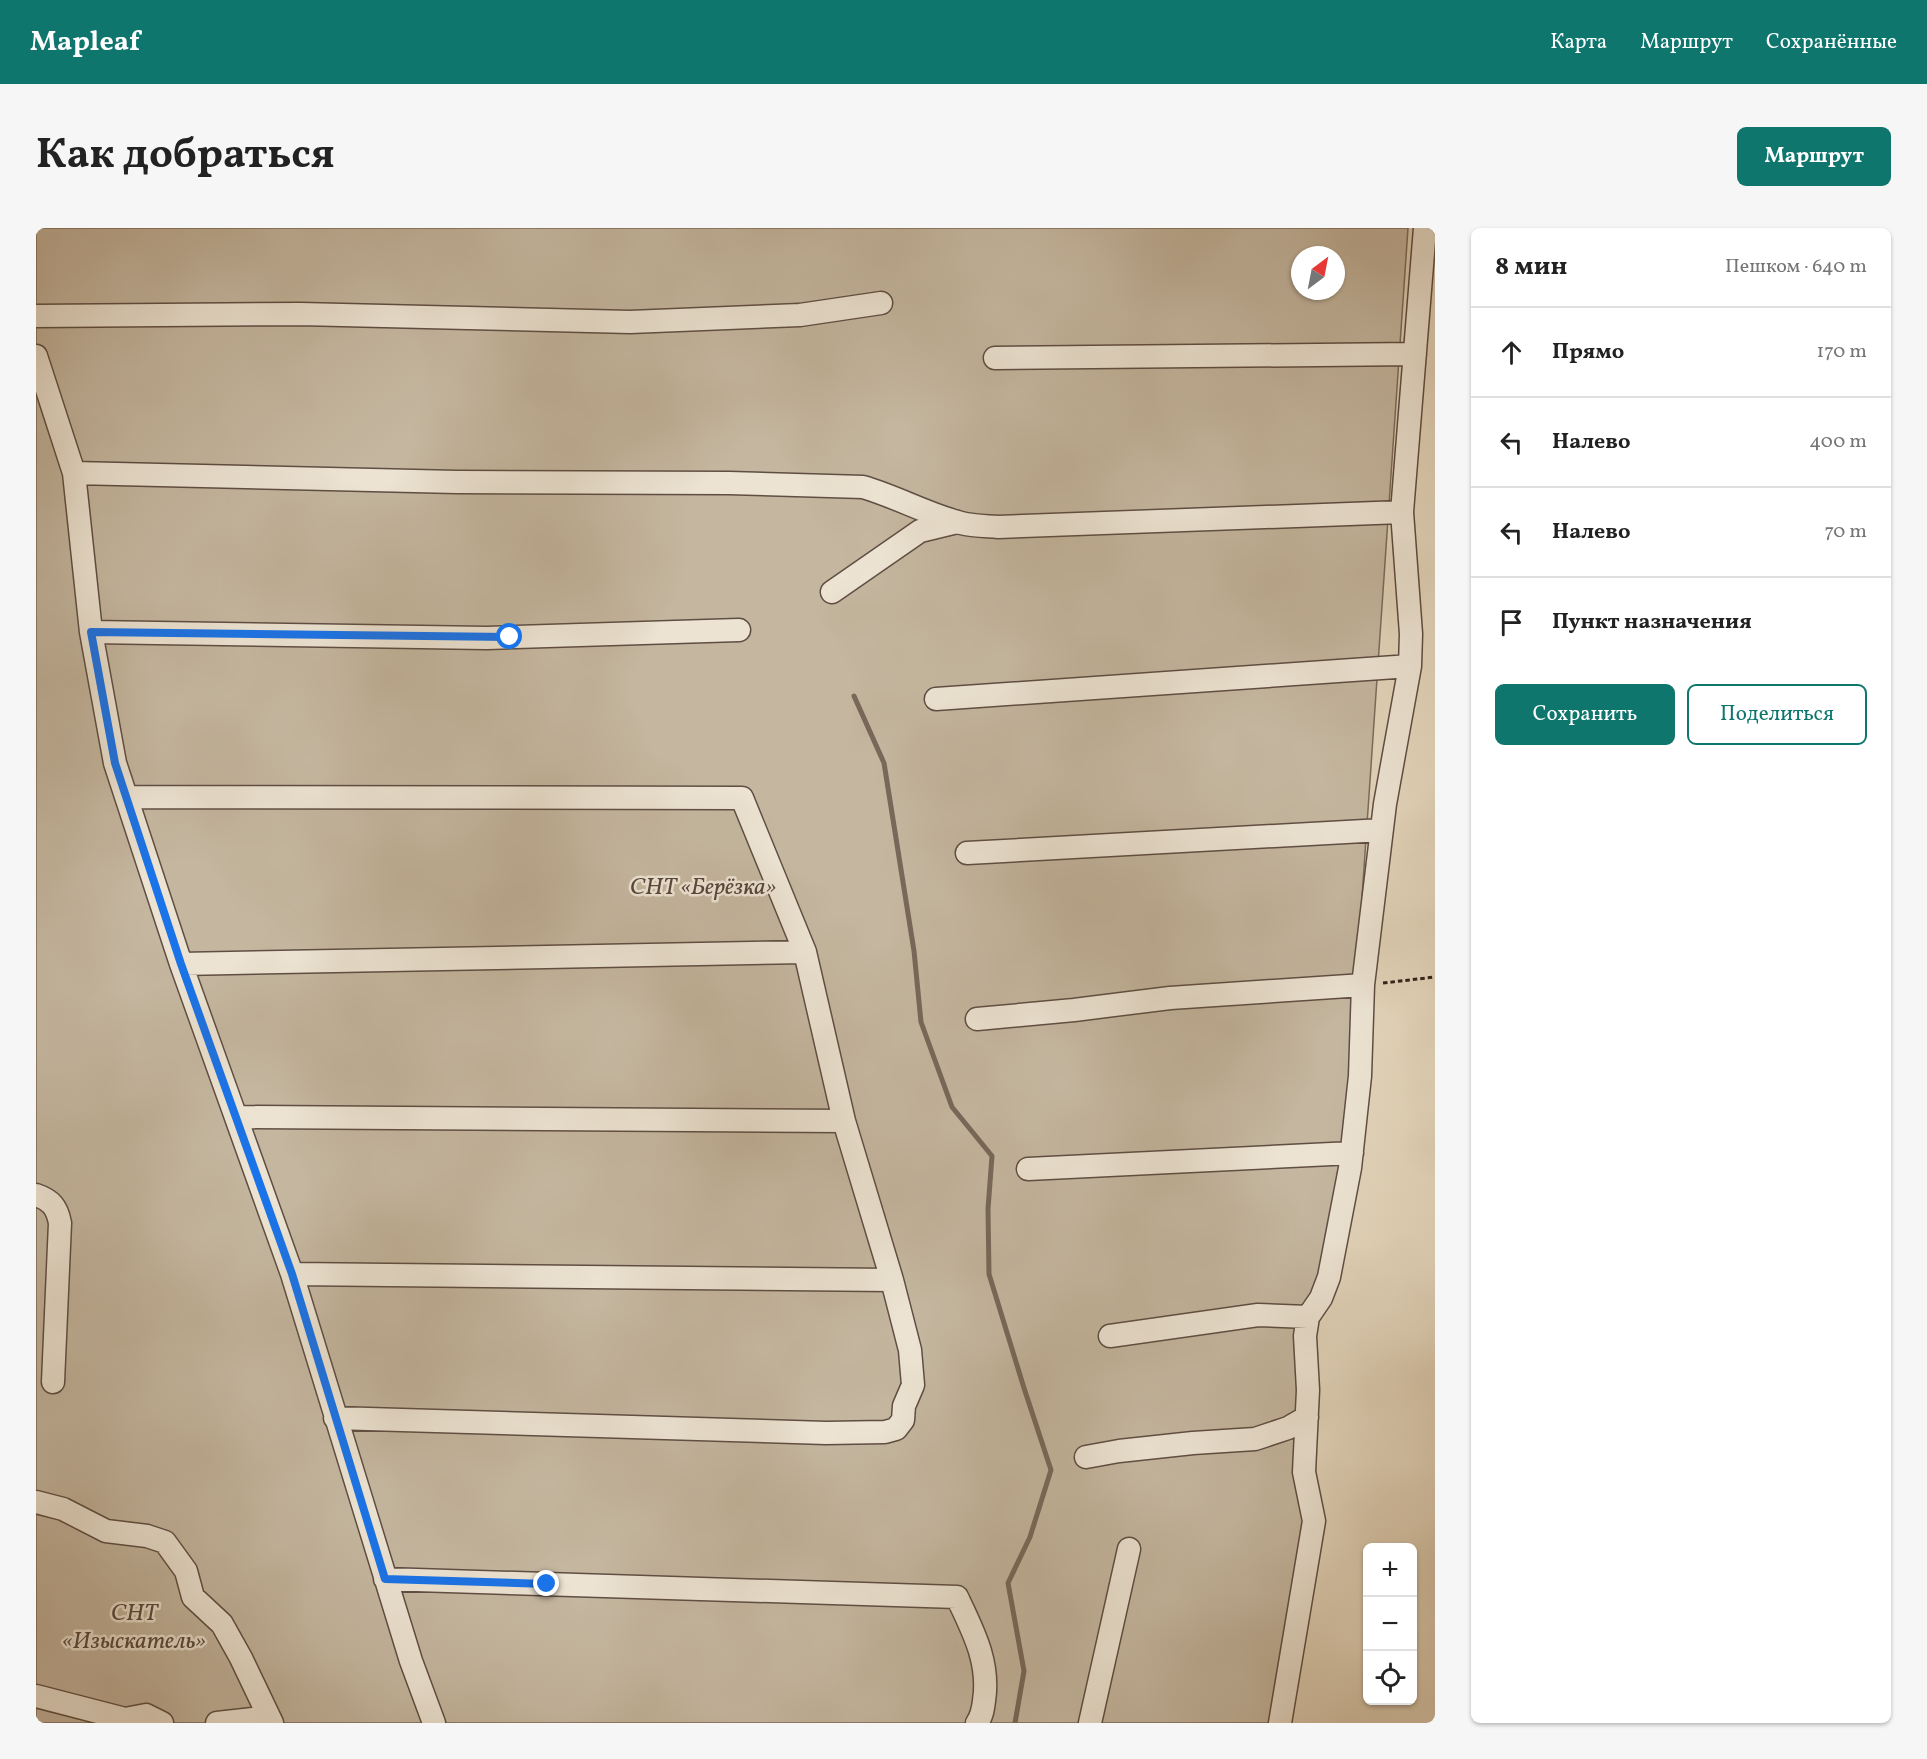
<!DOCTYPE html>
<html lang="ru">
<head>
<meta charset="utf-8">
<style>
	body { margin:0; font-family:Vollkorn,serif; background:#f6f6f6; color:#222 }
	.controls { position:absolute; right:18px; bottom:18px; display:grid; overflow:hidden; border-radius:9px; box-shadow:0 2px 4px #0004 }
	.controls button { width:54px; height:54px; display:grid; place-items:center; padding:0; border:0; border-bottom:2px solid #e0e0e0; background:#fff; color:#222; font:30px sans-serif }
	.compass { position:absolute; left:1255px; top:18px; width:54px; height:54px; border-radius:50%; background:#fff; box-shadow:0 2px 4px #0004; rotate:32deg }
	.stop { position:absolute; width:18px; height:18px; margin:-14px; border:4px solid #1a73e8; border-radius:50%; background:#fff }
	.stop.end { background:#1a73e8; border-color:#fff; box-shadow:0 2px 6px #0008 }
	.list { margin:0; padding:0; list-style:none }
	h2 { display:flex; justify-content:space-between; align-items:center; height:78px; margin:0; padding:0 24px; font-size:26px }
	h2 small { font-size:20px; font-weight:400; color:#767676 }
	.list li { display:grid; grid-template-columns:39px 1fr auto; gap:18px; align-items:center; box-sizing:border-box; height:90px; padding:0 24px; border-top:2px solid #e0e0e0 }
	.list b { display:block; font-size:22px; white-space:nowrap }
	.list em { font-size:20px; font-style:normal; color:#767676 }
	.actions { display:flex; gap:12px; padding:18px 24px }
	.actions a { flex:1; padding:14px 0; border:2px solid #0f766e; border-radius:9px; text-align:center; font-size:21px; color:#0f766e }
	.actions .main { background:#0f766e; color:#fff }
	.icon { flex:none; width:33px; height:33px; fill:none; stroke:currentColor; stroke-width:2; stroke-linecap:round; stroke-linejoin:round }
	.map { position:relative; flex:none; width:1399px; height:1495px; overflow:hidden; border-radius:9px }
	header { display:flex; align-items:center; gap:36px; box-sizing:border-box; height:84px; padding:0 30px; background:#0f766e; color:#fff }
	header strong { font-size:28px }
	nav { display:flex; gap:33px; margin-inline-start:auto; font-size:21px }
	.intro { display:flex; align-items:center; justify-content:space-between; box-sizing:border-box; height:144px; padding:0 36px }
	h1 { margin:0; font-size:42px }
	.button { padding:15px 27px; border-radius:9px; background:#0f766e; color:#fff; font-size:21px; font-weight:700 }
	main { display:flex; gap:36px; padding:0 36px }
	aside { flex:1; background:#fff; border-radius:9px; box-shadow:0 2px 4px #0004 }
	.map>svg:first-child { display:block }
	.green { fill:#c4b69f; stroke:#7c6c5d; stroke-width:1.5; fill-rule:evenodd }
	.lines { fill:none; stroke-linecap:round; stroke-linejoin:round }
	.stream { stroke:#78685a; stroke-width:5 }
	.minor-casing { stroke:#5f4e43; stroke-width:25 }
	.path { stroke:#33221b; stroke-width:3; stroke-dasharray:4.5 3; stroke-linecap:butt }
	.minor { stroke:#ece3d2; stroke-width:22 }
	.route { stroke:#1a73e8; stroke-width:8 }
	.labels { text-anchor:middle; stroke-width:5; stroke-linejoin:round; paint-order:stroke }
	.park-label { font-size:24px; font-style:italic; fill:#57473c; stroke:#ece3d2 }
</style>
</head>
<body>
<header>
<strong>Mapleaf</strong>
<nav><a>Карта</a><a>Маршрут</a><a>Сохранённые</a></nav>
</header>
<div class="intro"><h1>Как добраться</h1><a class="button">Маршрут</a></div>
<main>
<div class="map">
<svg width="1399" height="1495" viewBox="0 0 1399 1495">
	<rect width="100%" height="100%" fill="#e2d4ba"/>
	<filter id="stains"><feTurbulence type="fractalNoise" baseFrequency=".00333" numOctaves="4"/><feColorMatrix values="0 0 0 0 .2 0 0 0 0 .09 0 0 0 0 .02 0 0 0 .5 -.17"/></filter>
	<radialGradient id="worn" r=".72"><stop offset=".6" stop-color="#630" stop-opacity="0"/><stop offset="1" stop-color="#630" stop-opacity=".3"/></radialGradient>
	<path class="green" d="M0,0H1372L1315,829L1319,867L1281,1065L1269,1078L1282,1283L1243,1495H0ZM1264,27H1300V63H1264Z"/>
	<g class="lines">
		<path class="stream" d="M818,468L848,535L878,723L885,794L916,879L956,928L952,981L953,1046L988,1160L1015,1242L994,1309L972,1355L988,1443L979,1495"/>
		<defs>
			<path id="minor" d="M0,88L264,86L594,94L764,87L845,75
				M0,128L38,245L55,404L79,535L145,736L256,1046L375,1433L398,1495
				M959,130L1379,126
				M38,245L421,254L693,255L827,259C861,269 891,286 925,295C937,298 950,298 962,299L1366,284
				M796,364L884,303L921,294
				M55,404L451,410L703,402
				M900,471L1374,438
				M91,569L706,570L769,724L808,893L856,1052L874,1122L877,1157L868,1178L867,1192L860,1201L849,1204L790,1205L299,1190
				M931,625L1346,602
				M145,736L769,724
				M941,791L1038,782L1134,770L1327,757
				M200,889L808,893
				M992,941L1316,925
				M0,967C15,972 21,979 24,995L17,1154
				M256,1046L856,1052
				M1074,1108L1222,1087L1272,1089
				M1050,1229L1083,1223L1157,1215L1219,1211L1252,1200L1271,1189
				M0,1274L27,1281L70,1303L111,1308L129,1314L150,1343L157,1369L186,1396L205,1430L236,1495
				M349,1351L921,1369C937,1403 954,1434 948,1473C947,1481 946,1488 941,1495
				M0,1468L89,1491L110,1487L126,1495
				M181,1495L233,1489
				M1054,1495L1093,1321
				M1244,1495L1278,1293L1268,1244L1272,1162L1269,1108L1272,1089L1285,1070L1293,1049L1314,940L1324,848L1327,757L1349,576L1374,438L1375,406L1366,284L1389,0"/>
		</defs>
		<use href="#minor" class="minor-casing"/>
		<path class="path" d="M1347,755L1399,749"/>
		<use href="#minor" class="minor"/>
	</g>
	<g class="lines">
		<path class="route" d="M474,409L55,404L79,535L145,736L256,1046L349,1351L511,1356"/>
	</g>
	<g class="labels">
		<g class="park-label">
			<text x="667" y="666">СНТ «Берёзка»</text>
			<text x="98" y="1392">СНТ<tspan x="98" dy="28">«Изыскатель»</tspan></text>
		</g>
	</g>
	<rect width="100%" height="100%" filter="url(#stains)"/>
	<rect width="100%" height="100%" fill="url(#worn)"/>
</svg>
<div class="controls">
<button>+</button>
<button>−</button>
<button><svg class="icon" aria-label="locate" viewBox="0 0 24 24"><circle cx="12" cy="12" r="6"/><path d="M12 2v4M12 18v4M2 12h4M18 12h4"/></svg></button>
</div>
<svg class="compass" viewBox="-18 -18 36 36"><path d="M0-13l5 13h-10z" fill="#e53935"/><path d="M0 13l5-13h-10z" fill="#767676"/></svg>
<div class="stop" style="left:474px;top:409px"></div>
<div class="stop end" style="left:511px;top:1356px"></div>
</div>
<aside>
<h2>8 мин<small>Пешком · 640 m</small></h2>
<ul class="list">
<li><svg class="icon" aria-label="ahead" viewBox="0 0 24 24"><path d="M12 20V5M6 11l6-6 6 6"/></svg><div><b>Прямо</b></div><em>170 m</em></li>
<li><svg class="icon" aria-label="left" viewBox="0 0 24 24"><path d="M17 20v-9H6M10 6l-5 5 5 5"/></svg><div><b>Налево</b></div><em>400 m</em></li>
<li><svg class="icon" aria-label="left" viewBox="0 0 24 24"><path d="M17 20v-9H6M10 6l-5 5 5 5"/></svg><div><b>Налево</b></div><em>70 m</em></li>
<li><svg class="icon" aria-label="arrive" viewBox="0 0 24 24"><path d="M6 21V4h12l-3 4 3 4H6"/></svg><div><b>Пункт назначения</b></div></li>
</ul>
<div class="actions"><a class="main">Сохранить</a><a>Поделиться</a></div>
</aside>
</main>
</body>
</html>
